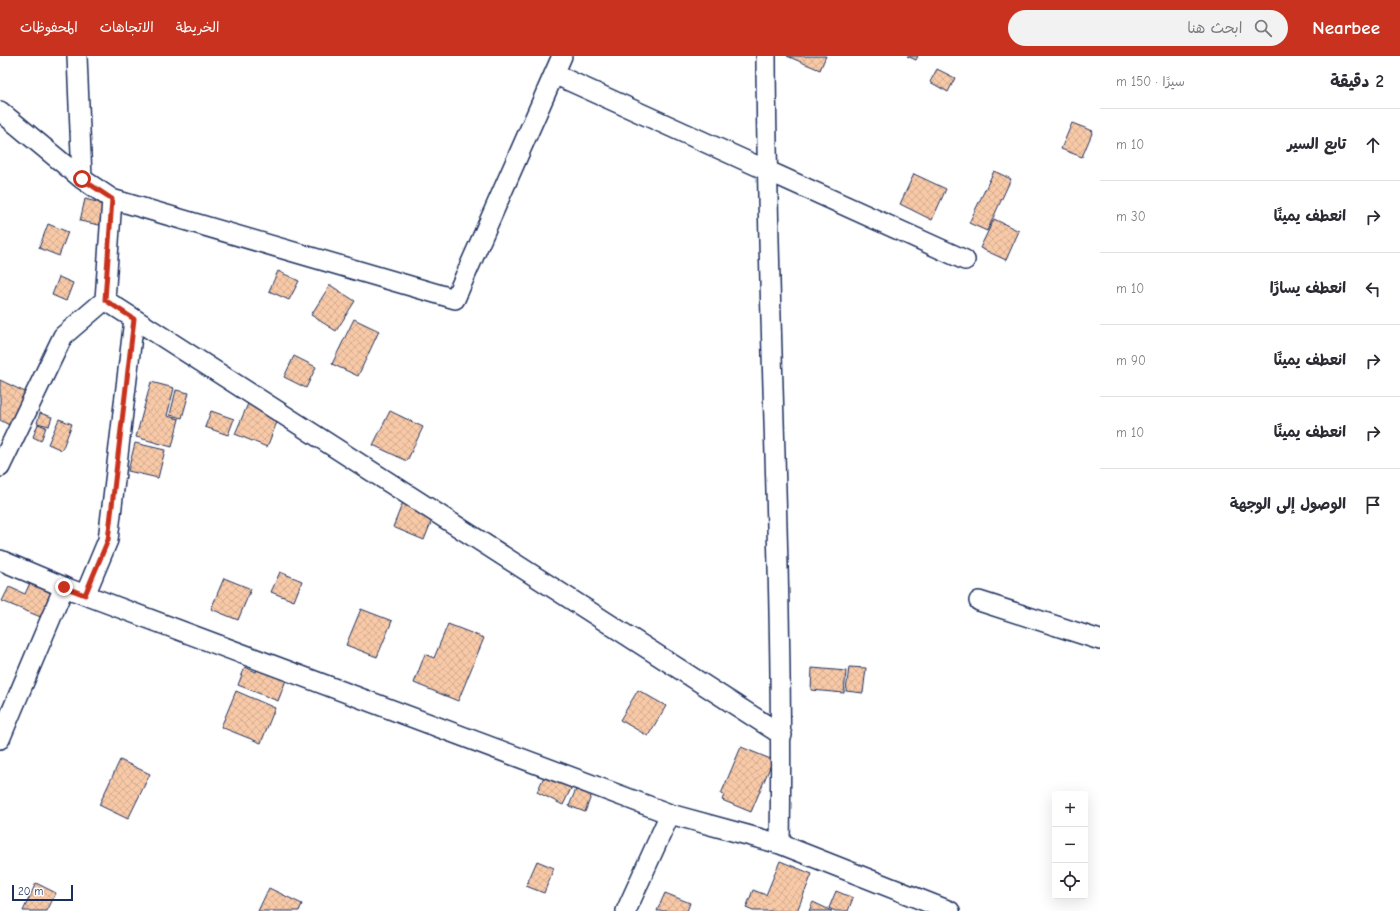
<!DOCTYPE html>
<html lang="ar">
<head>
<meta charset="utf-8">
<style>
	body { margin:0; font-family:"Comic Neue","Playpen Sans Arabic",sans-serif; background:#f2f2f3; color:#2b2b33; direction:rtl }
	.controls { position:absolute; right:12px; bottom:12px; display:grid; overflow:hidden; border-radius:4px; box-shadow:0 4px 16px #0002 }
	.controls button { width:36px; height:36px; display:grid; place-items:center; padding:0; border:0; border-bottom:1px solid #e1e1e2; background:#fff; color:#2b2b33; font:20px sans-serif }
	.scale { position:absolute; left:12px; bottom:10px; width:61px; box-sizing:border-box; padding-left:4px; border:2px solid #1b2f5e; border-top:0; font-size:11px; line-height:14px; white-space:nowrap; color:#1b2f5e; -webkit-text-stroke:3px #fff; paint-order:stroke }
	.stop { position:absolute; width:12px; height:12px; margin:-9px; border:3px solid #c8321e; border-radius:50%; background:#fff }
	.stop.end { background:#c8321e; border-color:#fff; box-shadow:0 1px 4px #0008 }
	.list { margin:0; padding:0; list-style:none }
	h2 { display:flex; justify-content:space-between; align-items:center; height:52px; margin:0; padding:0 16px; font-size:17px }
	h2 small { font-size:13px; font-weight:400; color:#7c7c81 }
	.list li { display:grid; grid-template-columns:26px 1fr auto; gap:12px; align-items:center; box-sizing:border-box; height:72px; padding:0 16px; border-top:1px solid #e1e1e2 }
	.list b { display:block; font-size:15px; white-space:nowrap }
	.list em { font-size:13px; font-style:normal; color:#7c7c81 }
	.icon { flex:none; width:22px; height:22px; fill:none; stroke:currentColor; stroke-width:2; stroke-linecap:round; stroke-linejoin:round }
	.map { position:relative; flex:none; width:1100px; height:855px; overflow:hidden; direction:ltr }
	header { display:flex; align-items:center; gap:24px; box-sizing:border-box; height:56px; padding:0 20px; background:#c8321e; color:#fff }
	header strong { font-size:19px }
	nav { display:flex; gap:22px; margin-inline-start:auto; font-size:14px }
	.search { width:280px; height:36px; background:#f2f2f3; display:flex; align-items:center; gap:10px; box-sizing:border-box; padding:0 14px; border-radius:22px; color:#7c7c81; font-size:15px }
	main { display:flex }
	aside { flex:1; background:#fff }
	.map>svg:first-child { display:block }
	.building { fill:url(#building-cross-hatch); stroke:#1b2f5e }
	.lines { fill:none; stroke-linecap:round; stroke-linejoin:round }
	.minor-casing { stroke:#1b2f5e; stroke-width:22 }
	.minor { stroke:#fff; stroke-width:19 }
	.route { stroke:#c8321e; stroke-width:5 }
</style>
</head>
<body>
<header>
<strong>Nearbee</strong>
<div class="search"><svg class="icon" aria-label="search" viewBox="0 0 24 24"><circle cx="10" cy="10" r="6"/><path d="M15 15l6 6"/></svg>ابحث هنا</div>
<nav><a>الخريطة</a><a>الاتجاهات</a><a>المحفوظات</a></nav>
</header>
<main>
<aside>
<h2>2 دقيقة<small>سيرًا · 150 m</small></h2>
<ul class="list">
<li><svg class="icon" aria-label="ahead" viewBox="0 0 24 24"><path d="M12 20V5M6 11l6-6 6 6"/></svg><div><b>تابع السير</b></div><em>10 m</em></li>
<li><svg class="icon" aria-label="right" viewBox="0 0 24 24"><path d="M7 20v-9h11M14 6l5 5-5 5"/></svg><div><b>انعطف يمينًا</b></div><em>30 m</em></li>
<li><svg class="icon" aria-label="left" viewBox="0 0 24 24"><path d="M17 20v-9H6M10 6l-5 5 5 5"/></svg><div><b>انعطف يسارًا</b></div><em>10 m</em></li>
<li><svg class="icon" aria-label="right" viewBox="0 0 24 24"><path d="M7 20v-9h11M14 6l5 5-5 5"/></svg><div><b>انعطف يمينًا</b></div><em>90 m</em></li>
<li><svg class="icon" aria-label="right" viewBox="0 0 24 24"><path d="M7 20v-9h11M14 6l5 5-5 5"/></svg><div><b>انعطف يمينًا</b></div><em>10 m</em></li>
<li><svg class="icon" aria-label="arrive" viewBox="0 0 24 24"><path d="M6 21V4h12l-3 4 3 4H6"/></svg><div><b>الوصول إلى الوجهة</b></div></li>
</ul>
</aside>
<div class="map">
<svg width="1100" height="855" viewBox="0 0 1100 855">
	<defs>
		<pattern id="building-cross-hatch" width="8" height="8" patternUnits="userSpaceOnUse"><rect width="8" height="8" fill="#f8c9a7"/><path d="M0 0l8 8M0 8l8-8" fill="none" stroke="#d4ad92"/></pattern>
	</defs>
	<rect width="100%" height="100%" fill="#fff"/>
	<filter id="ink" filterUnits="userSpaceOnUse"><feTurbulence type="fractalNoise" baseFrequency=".025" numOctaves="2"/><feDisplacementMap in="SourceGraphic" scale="8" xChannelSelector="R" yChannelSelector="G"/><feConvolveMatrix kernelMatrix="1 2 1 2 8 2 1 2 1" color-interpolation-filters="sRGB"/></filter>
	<g filter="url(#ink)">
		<path class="building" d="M787,0H826L820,14Z
			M907,0H918L916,4Z
			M937,13L955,22L948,36L930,26Z
			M1072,67L1093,75L1082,101L1061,93Z
			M994,115L1011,123L987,175L969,167Z
			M914,118L946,133L932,164L900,148Z
			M85,143L109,149L104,170L80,165Z
			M994,163L1019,175L1006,204L980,192Z
			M48,168L68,176L59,200L39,192Z
			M278,215L299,225L289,244L269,235Z
			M59,221L73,227L66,245L52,239Z
			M330,229L355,245L336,275L311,259Z
			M354,263L379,275L358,320L332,308Z
			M294,300L316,311L306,332L284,321Z
			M0,324L27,337L11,370L0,364Z
			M151,326L174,332L167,360L179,363L172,391L136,381Z
			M176,334L189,337L182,362L170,359Z
			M250,343L281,356L267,391L235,378Z
			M211,355L234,363L228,379L205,371Z
			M390,355L423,371L407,405L373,389Z
			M40,357L52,361L49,370L37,367Z
			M59,363L72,368L62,394L48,388Z
			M38,368L46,371L41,385L33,381Z
			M135,387L165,394L158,422L128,415Z
			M405,441L436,454L424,484L393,471Z
			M280,516L302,525L294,545L271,536Z
			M33,520L56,530L43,562L2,545L9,531L25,538Z
			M224,522L251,533L238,564L211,553Z
			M361,553L392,565L377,601L346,589Z
			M448,568L484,582L458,645L414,627L425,598L434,602Z
			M262,599L291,611L278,645L238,629L245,611L256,616Z
			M849,611L866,612L863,637L846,635Z
			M812,612L846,615L844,637L811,634Z
			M638,634L666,650L648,680L620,664Z
			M236,635L275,652L261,687L221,671Z
			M741,691L773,704L751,756L722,744L724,739L721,738Z
			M120,704L150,718L128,763L99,749Z
			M551,705L578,718L563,749L537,736Z
			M579,726L594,732L585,756L569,750Z
			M537,805L554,812L544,837L526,830Z
			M780,805L812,818L797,855H753L746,852L753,834L766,839Z
			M36,827L56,837L47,855H23Z
			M269,832L302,848L299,855H258Z
			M836,835L853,842L848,855H835L829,852Z
			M665,837L690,847L687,855H657Z
			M813,846L832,855H809Z"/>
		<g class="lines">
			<defs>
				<path id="minor" d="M77,0L82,123
					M766,0C767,263 784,525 780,788
					M554,18L965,204
					M0,55L82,123L112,143L455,243L562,0
					M105,244L782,679
					M0,411L63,280L105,244L112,143
					M0,504L64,531L670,758L780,788L950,855
					M85,539L108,484L134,263
					M979,545L1100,584
					M0,683L64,531
					M626,855L670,758"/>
			</defs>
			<use href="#minor" class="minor-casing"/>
			<use href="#minor" class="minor"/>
		</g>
	</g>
	<g class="lines" filter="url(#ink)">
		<path class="route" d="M64,531L85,539L108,484L134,263L105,244L112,143L82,123"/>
	</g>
</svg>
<div class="controls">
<button>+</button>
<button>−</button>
<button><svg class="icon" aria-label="locate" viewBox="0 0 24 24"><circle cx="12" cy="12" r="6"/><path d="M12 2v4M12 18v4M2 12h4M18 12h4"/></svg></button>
</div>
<div class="scale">20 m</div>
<div class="stop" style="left:82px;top:123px"></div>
<div class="stop end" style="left:64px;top:531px"></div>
</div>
</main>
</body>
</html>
